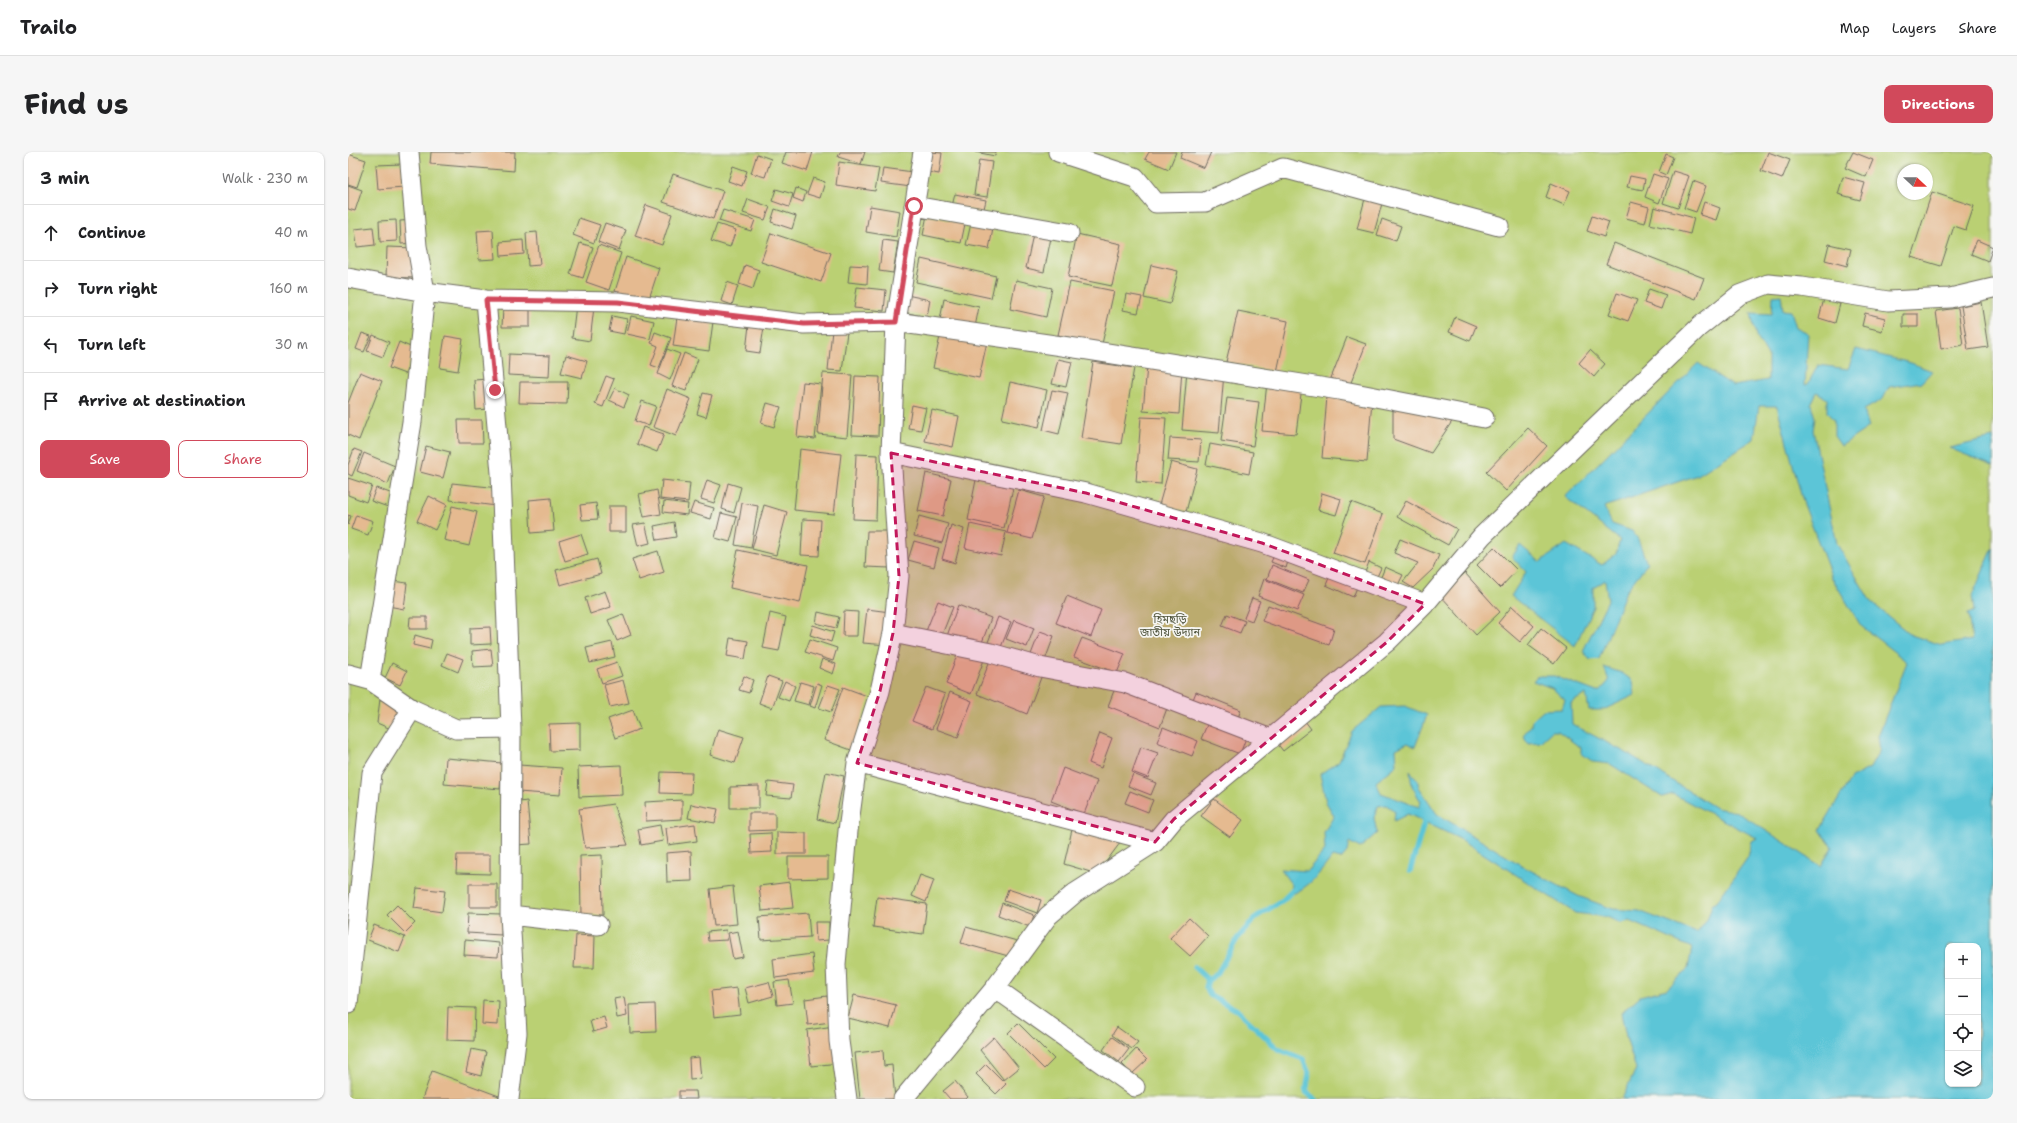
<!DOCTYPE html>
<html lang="en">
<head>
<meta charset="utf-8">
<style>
	body { margin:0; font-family:"Shantell Sans","Noto Sans Bengali",sans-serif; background:#f6f6f6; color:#202124 }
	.controls { position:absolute; right:12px; bottom:12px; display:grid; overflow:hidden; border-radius:8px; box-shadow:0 1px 3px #0004 }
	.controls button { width:36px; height:36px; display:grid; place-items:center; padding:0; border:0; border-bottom:1px solid #e0e0e0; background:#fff; color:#202124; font:20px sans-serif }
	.compass { position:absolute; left:1549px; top:12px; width:36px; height:36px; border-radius:50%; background:#fff; box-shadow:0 1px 3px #0004; rotate:112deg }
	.stop { position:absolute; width:12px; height:12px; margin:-9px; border:3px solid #d1495b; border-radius:50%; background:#fff }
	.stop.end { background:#d1495b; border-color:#fff; box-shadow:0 1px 4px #0008 }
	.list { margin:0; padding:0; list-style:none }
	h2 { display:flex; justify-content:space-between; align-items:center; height:52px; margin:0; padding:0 16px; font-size:17px }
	h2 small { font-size:13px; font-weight:400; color:#757577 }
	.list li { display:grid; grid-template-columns:26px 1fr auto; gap:12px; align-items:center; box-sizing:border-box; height:56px; padding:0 16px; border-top:1px solid #e0e0e0 }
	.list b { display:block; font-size:15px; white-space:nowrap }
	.list em { font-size:13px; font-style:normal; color:#757577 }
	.actions { display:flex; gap:8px; padding:12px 16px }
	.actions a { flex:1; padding:9px 0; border:1px solid #d1495b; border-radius:8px; text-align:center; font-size:14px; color:#d1495b }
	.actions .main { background:#d1495b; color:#fff }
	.icon { flex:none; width:22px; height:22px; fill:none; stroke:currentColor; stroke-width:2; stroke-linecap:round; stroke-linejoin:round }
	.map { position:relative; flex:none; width:1645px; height:947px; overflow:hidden; border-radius:8px }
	header { display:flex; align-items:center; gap:24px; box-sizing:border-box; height:56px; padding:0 20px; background:#fff; border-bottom:1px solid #e0e0e0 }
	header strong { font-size:19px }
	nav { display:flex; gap:22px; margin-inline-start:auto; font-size:14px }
	.intro { display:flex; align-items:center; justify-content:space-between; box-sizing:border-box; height:96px; padding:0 24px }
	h1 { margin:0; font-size:28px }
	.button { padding:10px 18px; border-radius:8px; background:#d1495b; color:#fff; font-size:14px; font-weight:700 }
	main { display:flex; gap:24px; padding:0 24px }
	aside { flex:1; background:#fff; border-radius:8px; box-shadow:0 1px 3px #0004 }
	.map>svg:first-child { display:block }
	.green { fill:#bad073; stroke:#727e4f; fill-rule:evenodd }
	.water { fill:#5cc5d7; stroke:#447881; fill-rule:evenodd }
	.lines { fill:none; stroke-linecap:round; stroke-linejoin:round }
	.stream { stroke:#5cc5d7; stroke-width:5.5 }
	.building { fill:#e5ba90 }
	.minor-casing { stroke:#6e6b60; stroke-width:21 }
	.minor { stroke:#fff; stroke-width:19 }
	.route { stroke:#d1495b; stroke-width:5 }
	.marked { fill:#c2185b; fill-opacity:0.2; stroke:#c2185b; stroke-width:3; stroke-dasharray:8 5; stroke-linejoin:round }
	.labels { text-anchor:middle; stroke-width:3.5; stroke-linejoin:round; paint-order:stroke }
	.park-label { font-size:11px; fill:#4f543d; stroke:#f6f6f2 }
</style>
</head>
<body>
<header>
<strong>Trailo</strong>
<nav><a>Map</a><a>Layers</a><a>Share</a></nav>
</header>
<div class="intro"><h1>Find us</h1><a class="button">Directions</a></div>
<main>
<aside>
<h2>3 min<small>Walk · 230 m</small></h2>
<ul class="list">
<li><svg class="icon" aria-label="ahead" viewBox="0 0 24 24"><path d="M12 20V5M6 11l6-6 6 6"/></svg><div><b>Continue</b></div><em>40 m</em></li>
<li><svg class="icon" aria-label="right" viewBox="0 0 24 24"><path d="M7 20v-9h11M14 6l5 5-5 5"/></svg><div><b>Turn right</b></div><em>160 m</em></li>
<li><svg class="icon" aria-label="left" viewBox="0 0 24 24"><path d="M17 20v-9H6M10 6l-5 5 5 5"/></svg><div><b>Turn left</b></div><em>30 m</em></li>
<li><svg class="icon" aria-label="arrive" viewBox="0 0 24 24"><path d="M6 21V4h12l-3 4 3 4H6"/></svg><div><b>Arrive at destination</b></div></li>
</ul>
<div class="actions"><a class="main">Save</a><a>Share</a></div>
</aside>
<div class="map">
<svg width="1645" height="947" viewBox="0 0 1645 947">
	<rect width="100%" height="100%" fill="#f6f6f2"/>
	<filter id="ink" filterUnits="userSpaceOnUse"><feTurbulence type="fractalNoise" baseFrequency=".025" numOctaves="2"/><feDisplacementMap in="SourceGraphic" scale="8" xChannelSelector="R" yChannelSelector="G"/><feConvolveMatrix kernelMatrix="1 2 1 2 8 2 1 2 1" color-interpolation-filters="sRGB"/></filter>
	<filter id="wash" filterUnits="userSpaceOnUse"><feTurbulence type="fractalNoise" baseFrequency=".012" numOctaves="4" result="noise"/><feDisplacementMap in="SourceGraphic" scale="16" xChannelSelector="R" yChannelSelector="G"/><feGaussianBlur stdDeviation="0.9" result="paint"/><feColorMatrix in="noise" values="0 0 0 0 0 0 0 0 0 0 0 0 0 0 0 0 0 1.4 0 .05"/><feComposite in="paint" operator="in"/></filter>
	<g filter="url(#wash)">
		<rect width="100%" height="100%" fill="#eae3c3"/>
		<path class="green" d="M0,0H1645V947H0ZM1555,18H1579V42H1555ZM1600,794H1630V932H1600Z"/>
		<path class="water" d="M1433,143L1435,158L1443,159L1448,175L1460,181L1457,233L1460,232L1470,213L1500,217L1508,197L1563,211L1584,219L1574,230L1541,235L1535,247L1516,258L1521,275L1493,294L1486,284V269L1479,260V247L1469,240L1463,252L1467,266L1465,278L1489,392L1523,450L1563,483L1594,493L1624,488L1620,462L1626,459L1624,444L1645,396V947H1274L1288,917L1279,889L1273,861L1292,844L1319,837L1340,817L1344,796L1282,769L1272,771L1259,765L1227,761L1114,688L1060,662L1046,669L1047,659L1038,653L1030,654L1026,666L1029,681L1012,696L1001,690L999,700L993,707L984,705C972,721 961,736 942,743L944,733L932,717L959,719L977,698L976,680L986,664L978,650L972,622L991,609L1004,579L1033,555L1057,554L1079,563L1067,595L1060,591L1048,597L1049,613L1028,630L1033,641L1071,655L1073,650L1064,634L1062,619L1069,627L1071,635L1089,662L1178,716L1230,744L1265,757L1291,759L1349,781L1359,768L1364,753L1370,748L1400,705L1404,689L1409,686L1325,642L1314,645L1262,612L1245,610L1233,601V596L1210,579H1204L1192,590L1180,591L1175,583L1183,574L1184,568L1195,558L1214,557L1217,548L1204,536L1185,529L1189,524H1206L1246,539H1252L1261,529L1256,515L1274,521L1285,529L1287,543L1255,558H1241L1238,542L1223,551L1224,572L1284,604L1368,656L1389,660L1473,714L1484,695L1472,678L1503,626L1522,616L1532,598L1530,584L1559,510L1513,474L1484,426L1455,350L1429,254H1411L1406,287L1350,323L1256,355L1264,372L1284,379L1290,387L1299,412L1278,439L1251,507L1242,508L1235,499L1260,448L1257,428L1245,435V455L1227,494L1163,444L1178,420L1164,405L1172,393L1192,410L1218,392L1254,413L1268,402L1272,388L1217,345L1350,211L1385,234L1420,228V204L1408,184L1403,161L1424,162L1425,144ZM1600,794H1630V932H1600Z
			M1645,286V314L1601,296Z"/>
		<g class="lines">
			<path class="stream" d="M1062,719L1078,664
				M947,736L935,748L908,765L889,787L869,822L860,828L858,836L862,843L889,858L930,897L955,907L961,922L958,940L967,947
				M846,815L860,828"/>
		</g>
		<g id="blocks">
			<path class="building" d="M83,0H167L166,19L82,12Z
				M438,0H465L459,19L434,11Z
				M492,0H517L513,12L490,5Z
				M582,0L594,1L591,22L579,20Z
				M627,0H648L647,4Z
				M801,0H828L821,17L797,7Z
				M834,0H863L856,16L832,6Z
				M1420,0L1442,8L1434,27L1413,19Z
				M1505,0L1525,8L1518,25L1497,16Z
				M0,2L18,8L9,35L0,32Z
				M409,2L423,7L417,25L403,21Z
				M1318,2L1325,5L1318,23L1311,20Z
				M631,8L644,10L639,45L626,43Z
				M491,10L531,16L527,39L488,33Z
				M54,12L56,35L30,37L28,13Z
				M385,14L399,19L394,34L380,29Z
				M535,16L565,20L563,35L533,31Z
				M1325,19L1341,24L1330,56L1315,51Z
				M325,22L375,39L365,67L315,50Z
				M1305,22L1320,27L1311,51L1297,45Z
				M1282,24L1297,27L1295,38L1279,35Z
				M1495,25L1517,31L1512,48L1490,42Z
				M465,26L477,30L472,46L459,42Z
				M1345,29L1358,34L1348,60L1336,56Z
				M1203,31L1222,39L1216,53L1198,45Z
				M0,33L14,38L7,59L0,57Z
				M448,36L458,40L455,50L445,46Z
				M428,37L445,42L441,55L424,49Z
				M1019,39L1036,44L1026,81L1009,77Z
				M1584,40L1626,54L1618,78L1606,74L1593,114L1563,105Z
				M607,42L638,48L635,61L604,54Z
				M400,47L422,55L417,68L395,61Z
				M1283,50L1301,55L1297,71L1278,66Z
				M1356,50L1372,56L1368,68L1352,63Z
				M298,53L324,62L314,93L287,84Z
				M522,54L552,59L548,85L518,80Z
				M1306,55L1346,66L1342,82L1302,72Z
				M427,57L448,64L444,77L423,70Z
				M375,58L407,68L403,79L371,69Z
				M579,63L617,72L613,91L575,83Z
				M1244,64L1261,70L1256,85L1239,79Z
				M231,66L252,73L246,91L225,83Z
				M624,67L646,72L641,97L618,93Z
				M1034,67L1053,74L1048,89L1029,83Z
				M48,68L49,89L32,90L31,69Z
				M66,68V91L53,92L52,69Z
				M257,71L278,78L271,98L250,90Z
				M369,72L388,78L382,95L363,89Z
				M25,75L27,93L9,95L7,77Z
				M686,77L704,81L696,120L678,116Z
				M145,78L147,107L131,108L129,79Z
				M189,80L192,113L180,114L178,81Z
				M423,81L483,101L473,130L413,110Z
				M729,82L773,92L764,134L720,125Z
				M175,88L176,102L153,104L152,90Z
				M535,88L550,90L545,121L531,119Z
				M1629,88L1645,95L1640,109L1623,102Z
				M232,91L245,95L235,126L222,122Z
				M1266,91L1356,126L1348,147L1258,112Z
				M1481,92L1503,97L1499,114L1477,108Z
				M251,93L273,101L261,138L238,130Z
				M39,95L68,96L66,126L38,125Z
				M278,105L311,116L300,150L267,139Z
				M573,107L648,124L643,146L568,130Z
				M397,113L411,118L405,137L391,132Z
				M502,113L520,114L519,132L500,130Z
				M803,113L830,119L822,152L796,146Z
				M668,128L704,136L698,165L662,157Z
				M379,130L390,134L384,153L373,149Z
				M722,130L766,139L754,192L710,183Z
				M509,135L538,138L536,159L506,156Z
				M1301,137L1318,143L1313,157L1296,151Z
				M1269,141L1289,148L1280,169L1261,162Z
				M778,142L794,145L790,161L775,158Z
				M559,143L582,148L579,165L555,160Z
				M596,147L631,155L627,175L592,168Z
				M1476,147L1492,152L1487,171L1471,166Z
				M1633,150L1640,195L1620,198L1613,154Z
				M228,153L246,155L242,189L224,186Z
				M155,155L182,156V175H154Z
				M1610,156L1615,193L1593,197L1588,159Z
				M890,159L940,169L929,220L878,210Z
				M1517,161L1537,166L1534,179L1514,174Z
				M1555,162H1570V175H1555Z
				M264,164L279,167L276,182L261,179Z
				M283,164L306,169L302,187L279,182Z
				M329,165L365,170L361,199L325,194Z
				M1107,165L1128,174L1122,189L1101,180Z
				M401,173L416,175L412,201L398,199Z
				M484,178L499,180L494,219L480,218Z
				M307,180L323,186L311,216L303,213L310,194L303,191Z
				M593,180L639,190L631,226L585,216Z
				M14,181L23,184L16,200L8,197Z
				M25,183L41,190L35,205L19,199Z
				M97,184L115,187L110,219L92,216Z
				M999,185L1018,192L1002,233L983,226Z
				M51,190L67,197L57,222L41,216Z
				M319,197L332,202L322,228L310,222Z
				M1242,198L1257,212L1246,225L1231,211Z
				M336,201L350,207L338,239L324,234Z
				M161,202L202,204L201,225L160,223Z
				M218,203L239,209L234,226L213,221Z
				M710,207L724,210L718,235L704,232Z
				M745,210L786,216L773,292L733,286Z
				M799,214L834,216L831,262L795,259Z
				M839,218L876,221L871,281L834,278Z
				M12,220L34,229L11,288L0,283V251Z
				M475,221L504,223L499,285L470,282Z
				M258,224L266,227L255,255L247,252Z
				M507,224L532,225L530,284L504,283Z
				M139,227L142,257L128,258L126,228Z
				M172,230H220L219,252L171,251Z
				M455,230L473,232L467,287L449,285Z
				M662,230L699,238L691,275L654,267Z
				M919,230L954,234L948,282L914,279Z
				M267,236L281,243L276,255L261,248Z
				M319,237L343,247L328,284L305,275Z
				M704,238L720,241L711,282L695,278Z
				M355,241L364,243L358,265L349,262Z
				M979,244L1024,248L1019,310L974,306Z
				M879,246L911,250L905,294L873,289Z
				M294,249L308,254L301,274L287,269Z
				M419,251L433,255L426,275L413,271Z
				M1045,252L1107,265L1083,301L1045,287Z
				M564,253L578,256L573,278L560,276Z
				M584,258L611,264L605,295L577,289Z
				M793,265L818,266L813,332L788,330Z
				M110,268H134L135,291H111Z
				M295,275L316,282L309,300L289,292Z
				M1180,276L1199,294L1158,339L1138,320Z
				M822,286L853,288L851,310L820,308Z
				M862,292L905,300L901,322L858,313Z
				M78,294L102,300L95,326L72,320Z
				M6,297L14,300L4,324L0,322V313Z
				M452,297L493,302L486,362L446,358Z
				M16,301L47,314L40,332L9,319Z
				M508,302L530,303L528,368L505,367Z
				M823,310L849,317L838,360L811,353Z
				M578,321L603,327L595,364L570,359Z
				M0,326L24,334L18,350L0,343Z
				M314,328L342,331L340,350L312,347Z
				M359,328L373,333L366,351L353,347Z
				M628,328L665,336L656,376L620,368Z
				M104,331L151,336L148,354L102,348Z
				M380,331L393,335L386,361L374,357Z
				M28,336L45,342L40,355L23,349Z
				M309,338L313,362L296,365L291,342Z
				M671,338L696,345L684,387L659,381Z
				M974,341L993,347L988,363L970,358Z
				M81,344L99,353L87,378L69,369Z
				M203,346L206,379L183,381L181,348Z
				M316,349L340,352L339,363L315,360Z
				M1058,349L1109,377L1100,393L1049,365Z
				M346,350L366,356L363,367L342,361Z
				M1003,350L1035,362L1017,412L985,401Z
				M248,351L250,367L234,368L232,353Z
				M394,351L410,354L403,396L387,393Z
				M416,353L439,360L428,403L404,397Z
				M104,354L129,360L121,394L96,388Z
				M261,354H278V380H261Z
				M373,361L389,365L382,390L367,386Z
				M0,363L3,364L0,373Z
				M8,363L25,369L20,383L3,377Z
				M571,364L600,372L594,391L566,384Z
				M455,367L473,368L471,404L453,403Z
				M326,370L328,385L309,388L306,374Z
				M297,371L302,391L290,394L285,373Z
				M622,372L658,380L653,404L617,396Z
				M603,373L616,377L607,411L594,407Z
				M519,379H543L542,416L517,415Z
				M233,382L240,402L217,409L211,389Z
				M1052,387L1091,403L1085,417L1065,436L1055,430L1070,411L1046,401Z
				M566,389L591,396L586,415L560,408Z
				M1146,395L1169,418L1152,436L1129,413Z
				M390,398L460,413L452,451L382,436Z
				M310,399L316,420L291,428L284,407Z
				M927,401L941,406L938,416L923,410Z
				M249,407L253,422L212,433L208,418Z
				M1021,410L1033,416L1027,429L1016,423Z
				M924,413L961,428L955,441L919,427Z
				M1037,415L1055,423L1050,433L1033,425Z
				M983,421L1010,433L1005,445L978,433Z
				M1117,421L1152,460L1128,483L1093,444Z
				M916,427L956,443L949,459L910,444Z
				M44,429L59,431L56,457L40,454Z
				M257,439L263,455L242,462L237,446Z
				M719,444L753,458L743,485L708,471Z
				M904,446L912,449L904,469L896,466Z
				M590,449L605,455L593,485L578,479Z
				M610,453L643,466L632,496L599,484Z
				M920,453L986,477L981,493L914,469Z
				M1164,454L1186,474L1172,490L1150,471Z
				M519,457L542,460L539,493L515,491Z
				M496,459L510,460L509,484H495Z
				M470,460L491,465L488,476L468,471Z
				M422,461L438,465L431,499L415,496Z
				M275,462L283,483L269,489L260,468Z
				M879,462L897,469L892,481L874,474Z
				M62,465H79V477H61Z
				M650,465L663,470L651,500L638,495Z
				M666,468L686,476L679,495L658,487Z
				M465,473L486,480L483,490L462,483Z
				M142,475L143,492L122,493V476Z
				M1193,476L1218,496L1206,512L1180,493Z
				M692,479L706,484L696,511L682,505Z
				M67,483L84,488L82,497L65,493Z
				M382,486L400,489L397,507L379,504Z
				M734,486L777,502L769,521L726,505Z
				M462,487L489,496L485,509L457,500Z
				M264,490L267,505L242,511L238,496Z
				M143,497L145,514L125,515L124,499Z
				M611,498L636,508L623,542L598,532Z
				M99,501L115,507L110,520L94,513Z
				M644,503L694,523L679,562L629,542Z
				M474,507L488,512L485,522L471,516Z
				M269,510L274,524L254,531L249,517Z
				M44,511L59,519L52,533L37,526Z
				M396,524L405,528L401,541L391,538Z
				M420,524L434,529L424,556L411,551Z
				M275,528L281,551L262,555L256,533Z
				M437,529L447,534L441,549L430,545Z
				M452,530L466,534L461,553L446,549Z
				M469,531L474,533L467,556L462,554Z
				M769,531L821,551L812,575L760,554Z
				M480,533L492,537L483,560L471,556Z
				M495,535L522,545L503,598L476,588Z
				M578,535L597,542L584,577L564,569Z
				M602,540L624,549L610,585L588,577Z
				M848,540L893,558L887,573L842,555Z
				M32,547L55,558L45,578L29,571Z
				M285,558L292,577L267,586L260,567Z
				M954,565L963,577L935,599L926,587Z
				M861,568L899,583L892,602L853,587Z
				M232,571V598L202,599L201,572Z
				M815,575L850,589L844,604L809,590Z
				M370,577L396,585L387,611L362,603Z
				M752,581L764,586L753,616L741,611Z
				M793,595L810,601L800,626L784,620Z
				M98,606L154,611L152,637L96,632Z
				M171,613L214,616L212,643L170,640Z
				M273,613L274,643L231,645L230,615Z
				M715,616L749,629L736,662L703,649Z
				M313,620L344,621L343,642L312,641Z
				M478,620L496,624L487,671L469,667Z
				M785,622L808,631L803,643L780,634Z
				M420,630L445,633L443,646L418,644Z
				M411,634V656H382V635Z
				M782,639L805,648L800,660L777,651Z
				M866,647L895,668L882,685L853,664Z
				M334,648V667L298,669L297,650Z
				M179,649L183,692L168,693L164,651Z
				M265,652L280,693L237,696L231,657Z
				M343,652L370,657L367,671L340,666Z
				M401,661H427V678L401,679Z
				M726,669L775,687L749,722L716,712Z
				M347,672L349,689L320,693L318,676Z
				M312,673L315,689L293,693L290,677Z
				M429,680L458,681V702H429Z
				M423,681L424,700L403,701L402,682Z
				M343,699L344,729L319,730L318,701Z
				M109,703H142V722L108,721Z
				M254,703L255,763H233L232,704Z
				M440,705H480V726L440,727Z
				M572,723L586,728L578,750L564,744Z
				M442,730L445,756L414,759L411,734Z
				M121,732H149V755H121Z
				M385,734L389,772L366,774L362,737Z
				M69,736L97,739L94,760L66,756Z
				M660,737L693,748L689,761L656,749Z
				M529,745L579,752L575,782L525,775Z
				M654,751L686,763L682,775L650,763Z
				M49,753L67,771L57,781L39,763Z
				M120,761L154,762L153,783L119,781Z
				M460,761L462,785L413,788L411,765Z
				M841,766L860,784L842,804L822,786Z
				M467,770H481V788L468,789Z
				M26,773L57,785L51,800L20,788Z
				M618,775L669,789L664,805L613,791Z
				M378,778L379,788L360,789L359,780Z
				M390,779L395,805L385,807L380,781Z
				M228,783L247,784L246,816H226Z
				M117,788L151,791L150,805L116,803Z
				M464,802L466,821L427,826L425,807Z
				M441,828L445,851L429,853L426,830Z
				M421,830L425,844L401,851L397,836Z
				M389,836L392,862L366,865L363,839Z
				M506,843L548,853L542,876L500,866Z
				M479,844L483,870L460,873L457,847Z
				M276,845L279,864L269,866L266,847Z
				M135,848L151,849L150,873L134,872Z
				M307,852L308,880L282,881L281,853Z
				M100,855L127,856L126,889L99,888Z
				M256,865L259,876L245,880L242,869Z
				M670,871L706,907L696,917L660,881Z
				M486,874L491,911L463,914L459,878Z
				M769,875L790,890L784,897L764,883Z
				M646,885L671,916L656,928L632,898Z
				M764,885L781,897L771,910L755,898Z
				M123,897L138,900L133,924L118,920Z
				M788,897L799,908L784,922L774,912Z
				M535,898L536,914L544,913L547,947H512L507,901Z
				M351,905L353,927L342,928L341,906Z
				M638,912L658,932L648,942L628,922Z
				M84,919L151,944L150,947H74Z
				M607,929L620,945L618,947H602L595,939Z
				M331,939H348L349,947H331Z"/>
		</g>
	</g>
	<g filter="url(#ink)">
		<use href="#blocks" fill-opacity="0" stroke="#6e6b60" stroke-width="1"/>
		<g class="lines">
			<defs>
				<path id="minor" d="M710,0L787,25L808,51L857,50L935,16L1151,74
					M566,54L721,81
					M0,126L77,140L138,148L270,150L456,172L548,170L734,197L991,238L1136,266
					M138,148L153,321L163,576L162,763L169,881L161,947
					M543,301L738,341L914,391L1077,452
					M545,481L643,501L692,515L777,531L923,587
					M0,522L22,528L64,557L108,577L163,576
					M22,528L64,270L77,140L69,94L61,0
					M509,611L807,690
					M162,763L250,773
					M647,836L787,935
					M0,852L24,621L64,557
					M499,947L491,889L488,812L500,679L509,611L532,539L545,481L551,424L543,301L548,170L575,0
					M555,947L647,836L700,764L727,741L807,690L826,667L1039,490L1077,452L1134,384L1351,175L1391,143L1420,132L1454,135L1540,149L1602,146L1645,136"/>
			</defs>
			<use href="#minor" class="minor-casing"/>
			<use href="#minor" class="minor"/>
		</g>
	</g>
	<g class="lines" filter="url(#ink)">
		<path class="route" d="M147,238L138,148L270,150L456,172L548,170L566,54"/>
	</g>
	<path class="marked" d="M543,301L738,341L914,391L1077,452L1039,490L826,667L807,690L509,611L532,539L545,481L551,424Z"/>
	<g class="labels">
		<g class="park-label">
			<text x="822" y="471">হিমছড়ি<tspan x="822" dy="13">জাতীয় উদ্যান</tspan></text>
		</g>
	</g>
</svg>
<div class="controls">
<button>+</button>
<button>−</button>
<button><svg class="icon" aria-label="locate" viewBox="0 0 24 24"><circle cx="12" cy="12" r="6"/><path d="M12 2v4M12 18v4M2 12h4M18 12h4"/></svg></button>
<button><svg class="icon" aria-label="layers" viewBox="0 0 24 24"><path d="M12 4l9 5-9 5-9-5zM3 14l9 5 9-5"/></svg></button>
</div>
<svg class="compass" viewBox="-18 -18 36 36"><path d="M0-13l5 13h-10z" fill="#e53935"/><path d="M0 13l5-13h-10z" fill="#757577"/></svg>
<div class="stop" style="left:566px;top:54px"></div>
<div class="stop end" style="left:147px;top:238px"></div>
</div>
</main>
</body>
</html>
